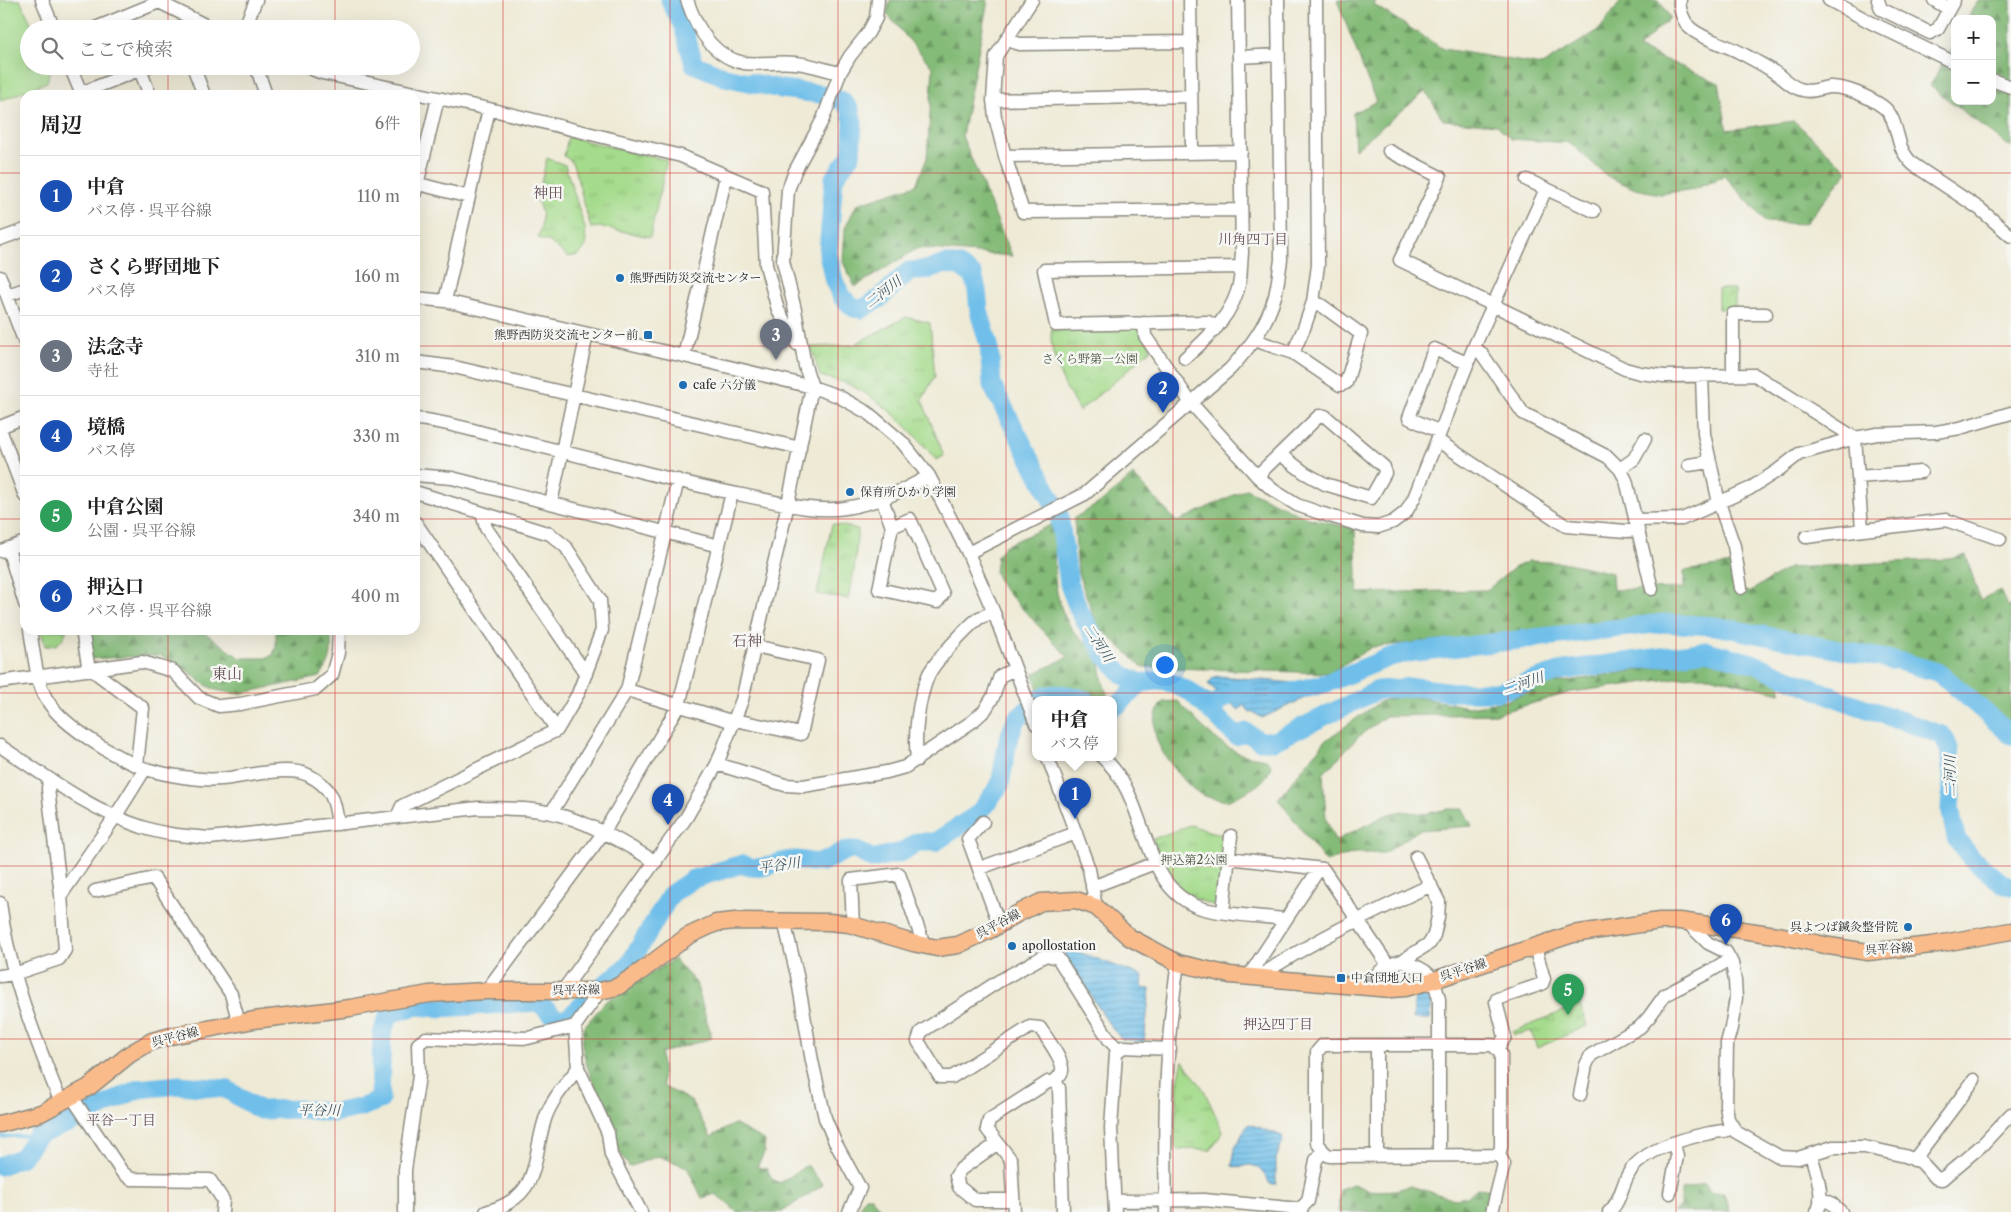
<!DOCTYPE html>
<html lang="ja">
<head>
<meta charset="utf-8">
<style>
	body { margin:0; font-family:"Libre Caslon Text","Noto Serif JP",serif; background:#f6f6f6; color:#222 }
	.controls { position:absolute; right:15px; top:15px; display:grid; overflow:hidden; border-radius:10px; box-shadow:0 5px 20px #0002 }
	.controls button { width:45px; height:45px; display:grid; place-items:center; padding:0; border:0; border-bottom:1px solid #e0e0e0; background:#fff; color:#222; font:25px sans-serif }
	.you { position:absolute; left:1164px; top:664px; width:18px; height:18px; margin:-12px; border:4px solid #fff; border-radius:50%; background:#1a73e8; box-shadow:0 0 0 8px #1a73e833 }
	.badge { display:grid; place-items:center; width:32px; height:32px; border-radius:50%; background:#1f6fb2; color:#fff; font-size:16px; font-weight:700 }
	.pin { position:absolute; translate:-50% -41px; filter:drop-shadow(0 1px 2px #0008) }
	.pin::after { content:''; position:absolute; top:26px; width:18px; height:15px; background:inherit; clip-path:polygon(0 0,100% 0,50% 100%) }
	.popup { position:absolute; left:1032px; top:696px; width:85px; height:65px; box-sizing:border-box; display:grid; place-content:center; border-radius:10px; background:#fff; filter:drop-shadow(0 1px 4px #0005); font-size:16px; white-space:nowrap; color:#767676 }
	.popup b { font-size:19px; color:#222 }
	.popup::after { content:''; position:absolute; left:50%; top:100%; margin-left:-10px; border:10px solid transparent; border-top-color:#fff }
	.list { margin:0; padding:0; list-style:none }
	h2 { display:flex; justify-content:space-between; align-items:center; height:65px; margin:0; padding:0 20px; font-size:21px }
	h2 small { font-size:16px; font-weight:400; color:#767676 }
	.list li { display:grid; grid-template-columns:32px 1fr auto; gap:15px; align-items:center; box-sizing:border-box; height:80px; padding:0 20px; border-top:1px solid #e0e0e0 }
	.list b { display:block; font-size:19px; white-space:nowrap }
	.list p { margin:0; font-size:16px; white-space:nowrap; color:#767676 }
	.list em { font-size:16px; font-style:normal; color:#767676 }
	.icon { flex:none; width:28px; height:28px; fill:none; stroke:currentColor; stroke-width:2; stroke-linecap:round; stroke-linejoin:round }
	.map { position:relative; flex:none; width:2011px; height:1212px; overflow:hidden }
	.search { position:absolute; background:#fff; box-shadow:0 5px 20px #0002; left:20px; top:20px; width:400px; height:55px; display:flex; align-items:center; gap:12px; box-sizing:border-box; padding:0 18px; border-radius:28px; color:#767676; font-size:19px }
	.panel { position:absolute; background:#fff; box-shadow:0 5px 20px #0002; left:20px; top:90px; width:400px; height:545px; border-radius:15px }
	.map>svg:first-child { display:block }
	.forest { fill:url(#forest-firs); stroke:#587352 }
	.park { fill:url(#park-tufts); stroke:#68835c }
	.pitch { fill:#a5db8c; stroke:#68835c }
	.water { fill:url(#water-rules); stroke:#4d758a }
	.lines { fill:none; stroke-linecap:round; stroke-linejoin:round }
	.stream { stroke:#6fbfea; stroke-width:3 }
	.river { stroke:#6fbfea; stroke-width:19 }
	.minor-casing { stroke:#8c8a80; stroke-width:15 }
	.major-casing { stroke:#8c8a80; stroke-width:19 }
	.minor { stroke:#fff; stroke-width:12 }
	.major { stroke:#fabb8b; stroke-width:16 }
	.grid { fill:none; stroke:#d62828; stroke-width:1; stroke-opacity:0.55 }
	.poi-dot { fill:#1f6fb2; stroke:#f6f6f2; stroke-width:2 }
	.labels { text-anchor:middle; stroke-width:5; stroke-linejoin:round; paint-order:stroke }
	.poi-label { font-size:12px; fill:#2b2b2b; stroke:#f6f6f2; text-anchor:start }
	.park-label { font-size:12px; fill:#4a5743; stroke:#f6f6f2 }
	.street-label { font-size:12px; fill:#2b2b2b; stroke:#f6f6f2 }
	.neighbourhood-label { font-size:14px; fill:#67505b; stroke:#f6f6f2 }
	.water-label { font-size:14px; font-style:italic; fill:#3f5764; stroke:#f6f6f2 }
	.quarter-label { font-size:15px; fill:#67505b; stroke:#f6f6f2 }
</style>
</head>
<body>
<div class="map">
<svg width="2011" height="1212" viewBox="0 0 2011 1212">
	<defs>
		<pattern id="forest-firs" width="22" height="20" patternUnits="userSpaceOnUse" patternTransform="scale(1.25)"><rect width="22" height="20" fill="#84bb78"/><path d="M5 1l3.5 6h-7zM16 11l3.5 6h-7z" fill="#6c9863"/></pattern>
		<pattern id="park-tufts" width="24" height="20" patternUnits="userSpaceOnUse" patternTransform="scale(1.25)"><rect width="24" height="20" fill="#a5db8c"/><path d="M3 7l-1-3M5 7V3M7 7l1-3M15 17l-1-3M17 17v-4M19 17l1-3" fill="none" stroke="#8ebc79"/></pattern>
		<pattern id="water-rules" width="6" height="5" patternUnits="userSpaceOnUse" patternTransform="scale(1.25)"><rect width="6" height="5" fill="#6fbfea"/><path d="M0 2.5h6" fill="none" stroke="#5b9bbe"/></pattern>
	</defs>
	<rect width="100%" height="100%" fill="#f6f6f2"/>
	<filter id="ink" filterUnits="userSpaceOnUse"><feTurbulence type="fractalNoise" baseFrequency=".02" numOctaves="2"/><feDisplacementMap in="SourceGraphic" scale="10" xChannelSelector="R" yChannelSelector="G"/><feConvolveMatrix kernelMatrix="1 2 1 2 8 2 1 2 1" color-interpolation-filters="sRGB"/></filter>
	<filter id="wash" filterUnits="userSpaceOnUse"><feTurbulence type="fractalNoise" baseFrequency=".0096" numOctaves="4" result="noise"/><feDisplacementMap in="SourceGraphic" scale="20" xChannelSelector="R" yChannelSelector="G"/><feGaussianBlur stdDeviation="1.12" result="paint"/><feColorMatrix in="noise" values="0 0 0 0 0 0 0 0 0 0 0 0 0 0 0 0 0 1.4 0 .05"/><feComposite in="paint" operator="in"/></filter>
	<g filter="url(#wash)">
		<rect width="100%" height="100%" fill="#eeead5"/>
		<path class="forest" d="M890,0H988L962,136L1012,256L918,248L855,287L843,262L845,228L857,204L916,185L927,158L933,68L887,14Z
			M1337,0H1376L1374,5L1443,49L1542,65L1599,30L1622,0H1659L1670,18L1638,48L1719,83L1727,130L1794,121L1848,171L1805,224L1766,222L1725,176L1695,189L1660,194L1635,189L1607,176L1570,143L1511,139L1497,125L1443,120L1426,91L1355,149L1353,113L1376,102Z
			M1978,0H2011V148L1930,86L1955,42V101H1992V19H1967Z
			M1133,475L1177,522L1246,489L1305,517L1355,529L1358,593L1487,590L1514,568L1529,561L1568,563L1612,573L1613,590L1684,588V571L1733,564L1738,590L1749,592L1789,568L1949,559L1966,555L1980,600L2000,590L2007,606L2011,605V727L1948,670L1700,618L1646,619L1372,647L1329,673L1142,667L1097,625L1078,573L1074,518L1103,501Z
			M1053,524L1057,527C1053,562 1051,598 1072,629C1078,638 1090,645 1098,652L1103,682L1107,694L1106,698L1089,696L1075,690L1039,692L1033,674L1068,657L1002,587L995,572L997,556L1004,546Z
			M86,630H201L240,658H265L273,655L276,647V630H331C331,652 334,658 320,677L238,694L215,690L201,682L188,671L160,655L90,659Z
			M1703,660L1736,666L1781,682L1780,693L1710,676H1691L1572,692L1495,714L1386,716L1359,736L1323,774L1326,819L1335,841L1386,815L1402,811L1425,814L1448,809H1463L1472,826L1419,830L1385,853H1354L1326,862L1278,799L1326,740L1381,701L1406,695L1469,707L1506,701L1543,685Z
			M1178,701C1196,720 1217,745 1242,754C1249,757 1258,757 1266,759L1271,765C1268,785 1243,793 1227,801C1219,799 1207,798 1200,794C1187,787 1163,756 1158,743C1152,730 1154,711 1163,702Z
			M674,959L696,983L712,1038L661,1053L663,1086L691,1101L711,1137L734,1124L765,1141L764,1153L757,1167L767,1169L772,1179L780,1183L807,1165L823,1185L782,1212H737L716,1194L702,1198L687,1167L658,1156L629,1167L618,1149L587,1066L582,1045L584,1027L605,1002Z
			M1705,1183L1711,1193H1724L1730,1212H1673L1681,1206V1190Z
			M1353,1184L1368,1190L1378,1191L1396,1190L1410,1186L1455,1199L1467,1197L1477,1188L1492,1190L1487,1212H1338L1340,1189Z
			M865,1197H871L883,1212H857Z"/>
		<path class="park" d="M568,137L667,160L650,237L601,227L591,228L574,167L571,161L564,156Z
			M547,158L565,165L585,228L586,246L579,255L568,257L550,242L538,238L541,227L542,215L537,199Z
			M1718,289H1735V309H1718Z
			M906,317L930,323L935,376L922,400L944,456L936,460C912,430 885,402 850,385C841,381 830,379 820,376L811,347L853,345Z
			M1143,325L1151,349L1119,378L1079,411C1065,387 1047,355 1052,327Z
			M832,524L858,529L854,571L848,599L817,594Z
			M41,630H67C62,641 58,647 45,646Z
			M1190,825L1228,837L1220,907C1176,895 1168,881 1153,839Z
			M1580,1004L1587,1026L1537,1048L1531,1031L1514,1035L1513,1032Z
			M1183,1061L1204,1090L1223,1132L1210,1150L1177,1149L1174,1144L1178,1080Z"/>
		<path class="pitch" d="M0,0H20L34,29H29V66H51L47,82L0,101Z"/>
		<path class="water" d="M1219,676L1294,683L1300,681L1307,697L1262,718L1253,712L1251,714L1244,705L1239,710L1208,684L1214,677Z
			M1060,945L1143,976L1142,988L1150,989L1144,1042L1122,1039L1113,1030L1059,946Z
			M1421,993L1431,1002L1429,1019H1413L1415,994Z
			M1250,1124L1282,1136L1283,1140L1276,1159V1184H1270C1263,1172 1255,1159 1240,1168L1232,1166L1235,1148L1247,1125Z"/>
		<g class="lines">
			<path class="stream" d="M1,1137L38,1135"/>
			<path class="river" d="M670,0L683,26L694,64L725,77L781,89L820,94L843,101L850,110L853,122L851,155L834,178L828,253L834,281L842,297L854,308L862,309L879,299L909,271L931,269L945,264L959,266L973,275L977,290L979,311L989,345L992,385L1059,514L1069,584L1079,610L1104,654L1123,675L1141,683L1164,680L1191,692L1236,736L1246,732L1260,741H1274L1378,690L1415,687L1453,692H1498L1565,670L1707,651L1752,663L1839,699L1942,735L1949,748L1952,778L1950,808L1956,838L1973,860L2002,883L2011,886
				M1279,695L1327,683L1390,657L1407,653L1663,623L1715,626L1902,662L1937,672L1948,680L2011,735
				M1038,700C1050,690 1073,695 1086,700
				M1199,701L1213,705L1234,692L1247,693
				M1114,707L1118,705L1141,683
				M605,984L628,966L671,894L693,879L742,864C762,874 775,860 795,860C804,860 815,864 822,862C847,853 844,841 872,859L902,852L917,842H935L978,814L1000,785L1008,740L1016,720L1036,702
				M0,1166L22,1157L38,1135L69,1123L138,1089L179,1085L226,1089L260,1110L302,1109L334,1113L362,1107L380,1100L382,1034L389,1014L417,1006L440,1008L538,1002L557,1019H567L583,1004"/>
		</g>
	</g>
	<g filter="url(#ink)">
		<g class="lines">
			<defs>
				<path id="minor" d="M42,0L54,29
					M155,0L213,29
					M687,0C696,27 713,57 744,63C760,65 778,61 795,63C810,64 825,70 840,73
					M1032,0L996,56L993,100L995,117L1005,156L1023,212L1241,210
					M1190,0L1192,152
					M1680,0C1678,8 1684,22 1690,28C1704,40 1725,44 1741,53C1752,59 1764,65 1774,72C1784,78 1791,88 1803,90C1812,93 1820,88 1829,87C1845,86 1869,97 1882,106C1895,115 1896,133 1901,147C1904,154 1908,160 1914,165L1980,209L2011,236
					M1829,0L1872,23L1955,63
					M1878,0L1881,9L1930,33L1938,29L1954,0
					M1934,0L1949,9
					M93,29L159,2
					M244,29L256,0
					M1007,40L1020,44L1191,42
					M1239,57L1278,55
					M70,66L82,95
					M193,66L204,95
					M256,66L266,95
					M304,66L322,73L489,109L681,156L762,191L766,265L778,310L797,344
					M140,70L150,95
					M1992,80L2011,87
					M81,93L149,66
					M993,100L1191,96
					M1389,151L1440,177L1400,260L1625,369L1640,373L1664,376L1755,375L1855,438L1862,529
					M1005,156L1241,152
					M1527,180L1594,211
					M415,183L469,197
					M415,193L438,98
					M0,239L25,230
					M0,277L25,343
					M8,295L25,289
					M415,298L445,301L684,356L812,387L838,396L868,413L903,443L929,476L968,553L994,613L1036,724
					M445,301L489,109
					M1144,323L1145,336L1191,403L1257,476L1273,490L1297,505L1320,513L1363,526L1378,527L1393,522L1406,512L1414,498L1474,347L1546,189
					M1217,327L1208,322L1056,325L1044,270L1240,267
					M1254,340L1293,353L1340,385L1346,383L1361,334L1321,305L1313,302
					M1474,347L1482,354L1523,413L1608,457L1620,469L1626,480L1652,589
					M1293,353L1304,328L1313,302L1318,265L1316,0
					M684,356L726,176
					M1185,358C1208,338 1235,313 1240,280C1241,271 1241,262 1242,253L1238,0
					M415,362L454,367L800,448
					M1702,375L1704,434L1719,503L1734,546L1741,588
					M1733,375V314H1766
					M415,419C440,420 475,431 500,437C583,455 664,480 747,496C778,502 813,513 845,508C877,503 901,492 929,476
					M0,427L25,417
					M0,429L25,496
					M1440,432L1409,418L1434,349L1467,363
					M1437,440L1566,526L1626,531L1638,530
					M1689,465L1709,462
					M1620,469L1634,459L1645,439
					M415,475L452,478L719,546
					M1257,476L1319,416H1325L1384,467L1385,473L1371,498L1325,484L1305,473L1280,454
					M1858,477L1921,472
					M882,499L892,527L879,589L937,602L943,594L910,519L892,527
					M551,503L587,334
					M482,513L486,528L586,674
					M1635,520L1682,519L1749,489L1777,471L1799,454L1855,438L1877,434L1936,432L1960,428L2011,413
					M415,522L557,730
					M1806,537L1946,520L2000,539
					M8,548L25,604
					M1,551L25,542
					M968,553L1085,494L1230,369C1250,347 1267,325 1275,296C1278,284 1279,272 1281,260L1278,0
					M30,630C34,652 36,685 49,703C65,727 119,760 146,769C166,775 200,781 221,779C245,777 286,765 308,775C332,787 335,800 338,824
					M82,630L89,670
					M92,670L143,708L137,765
					M0,682L142,662L173,671L199,698L219,706L240,704L316,689L332,675L338,653L339,630
					M627,690L734,722
					M735,720L801,734L818,660L755,646
					M0,746C44,775 92,811 142,827C164,835 187,836 210,838L478,808C502,809 527,807 551,813C589,821 623,843 656,862
					M1048,758L1089,869L1096,907
					M1103,758C1150,797 1138,887 1201,908C1223,915 1261,916 1285,919
					M917,760C914,734 918,701 928,676C934,662 967,627 979,618C983,616 989,614 994,613
					M717,764L785,785L803,786L887,772L905,767L973,721L985,710L993,697L1000,676L1015,669
					M551,813L627,690L678,480
					M397,817L402,806L557,730L578,694L602,630L600,600L566,547L550,534L415,492
					M983,822L968,839L999,924
					M1229,858L1323,869L1388,965
					M980,868L1076,833
					M1092,887L1155,863
					M95,891L154,878L231,994L239,1023
					M61,895L115,817L145,769
					M0,903C9,974 35,1037 61,1103
					M1223,912L1231,836
					M784,921L797,975L812,1061L825,1118L835,1142L860,1188L849,1212
					M1687,922L1708,943L1726,952L1732,963L1735,981L1736,998L1731,1028L1727,1043L1726,1105L1728,1119L1736,1132L1780,1157L1798,1158L1833,1147H1864L1905,1156L1921,1162L1936,1178L1942,1179L1982,1145L2011,1114
					M853,926L851,880L899,874L924,945
					M1402,961C1428,971 1432,971 1439,999V1154
					M0,976L14,974L59,959L65,950L61,895L48,789L49,779
					M1248,977L1319,869
					M1257,978C1311,941 1372,913 1431,885
					M1363,988L1367,982L1388,965L1402,961L1430,943L1434,935L1438,917L1439,902L1416,857
					M564,989L686,818L717,764L742,700L788,504L812,387L805,366L795,310L783,261L788,190L795,171L823,119L840,73L850,56L868,33L876,18L878,0
					M486,991L604,832L679,705L732,493
					M600,991L575,1026L578,1068L608,1133L611,1155L641,1212
					M1377,1046V1155
					M1497,1049L1505,1037L1496,1002L1497,999L1542,984L1544,979L1535,947
					M1055,1081C1057,1078 1061,1075 1062,1071C1064,1061 1046,1037 1040,1028L1030,1027L952,1077H940L918,1041L921,1032L999,981L1046,955L1058,958L1110,1041L1119,1050
					M1580,1095L1586,1065L1591,1055L1640,1027L1649,1017L1665,995L1707,973L1730,959
					M72,1097L122,1172L131,1179L210,1180L223,1200L222,1212
					M998,1143L961,1169L956,1176L959,1187L975,1200H1013
					M1811,1154C1815,1171 1826,1196 1817,1212
					M1914,1160L1974,1080
					M1670,1193L1677,1156L1674,1144
					M1820,1198L1831,1203L1841,1212
					M1115,1201L1204,1200L1300,1209L1301,1212
					M1300,1209L1308,1201L1316,1160L1323,1151
					M405,1212V1170L419,1076L418,1044L426,1038L472,1040L493,1037L528,1038L575,1026
					M486,1212C542,1196 531,1163 545,1119C551,1100 566,1084 578,1068
					M1014,1212L1011,1160L987,1129L989,1120L1048,1082L1055,1081L1059,1088L1063,1212
					M1115,1212L1111,1128L1116,1053L1123,1047L1170,1049
					M1166,1212C1164,1130 1165,1045 1178,963
					M1492,1212L1504,1164L1499,1155L1501,1147V1054L1493,1045H1323L1317,1052V1142L1323,1151L1329,1156L1499,1155
					M1609,1212C1623,1200 1622,1177 1635,1165C1653,1147 1685,1138 1710,1133C1718,1131 1725,1132 1732,1128"/>
				<path id="major" d="M0,1124L41,1113L89,1087L130,1054L152,1041L171,1036L254,1020L350,1008L429,994L486,991H600L617,987L640,972L688,936L716,923L735,921L829,922L849,924L913,943L937,948L958,945L990,930L1015,915L1041,902L1076,900L1096,907L1129,937L1178,963L1230,975L1391,989L1405,988L1434,980L1573,934L1660,921H1680L1783,936L1829,946L1868,952L1932,945L2011,931"/>
			</defs>
			<use href="#minor" class="minor-casing"/>
			<use href="#major" class="major-casing"/>
			<use href="#minor" class="minor"/>
			<use href="#major" class="major"/>
		</g>
	</g>
	<path class="grid" d="M168,0V29M335,0V29M503,0V1212M670,0V1212M838,0V1212M1006,0V1212M1173,0V1212M1341,0V1212M1508,0V1212M1676,0V1212M1843,0V1212M168,66V95M335,66V95M0,173H25M415,173H2011M0,346H25M415,346H2011M0,519H25M415,519H2011M168,630V1212M335,630V1212M0,693H2011M0,866H2011M0,1039H2011"/>
	<g class="poi-dot">
		<circle cx="620" cy="278" r="5"/>
		<rect x="643" y="330" width="10" height="10" rx="2.5"/>
		<circle cx="683" cy="385" r="5"/>
		<circle cx="850" cy="492" r="5"/>
		<circle cx="1908" cy="927" r="5"/>
		<circle cx="1012" cy="946" r="5"/>
		<rect x="1336" y="973" width="10" height="10" rx="2.5"/>
	</g>
	<g class="labels">
		<g class="poi-label">
			<text x="630" y="282">熊野西防災交流センター</text>
			<text x="638" y="339" text-anchor="end">熊野西防災交流センター前</text>
			<text x="693" y="389">cafe 六分儀</text>
			<text x="860" y="496">保育所ひかり学園</text>
			<text x="1898" y="931" text-anchor="end">呉よつば鍼灸整骨院</text>
			<text x="1022" y="950">apollostation</text>
			<text x="1351" y="982">中倉団地入口</text>
		</g>
		<g class="park-label">
			<text x="1090" y="363">さくら野第一公園</text>
			<text x="1194" y="864">押込第2公園</text>
		</g>
		<g class="street-label">
			<text transform="translate(998 924) rotate(-28)" y="4">呉平谷線</text>
			<text transform="translate(1889 949) rotate(-3)" y="4">呉平谷線</text>
			<text transform="translate(1463 970) rotate(-18)" y="4">呉平谷線</text>
			<text transform="translate(576 990) rotate(-1)" y="4">呉平谷線</text>
			<text transform="translate(175 1037) rotate(-14)" y="4">呉平谷線</text>
		</g>
		<g class="neighbourhood-label">
			<text x="1253" y="244">川角四丁目</text>
			<text x="1278" y="1029">押込四丁目</text>
			<text x="121" y="1125">平谷一丁目</text>
		</g>
		<g class="water-label">
			<text transform="translate(883 292) rotate(-38)" y="5">二河川</text>
			<text transform="translate(1099 643) rotate(57)" y="5">二河川</text>
			<text transform="translate(1523 683) rotate(-18)" y="5">二河川</text>
			<text transform="translate(1950 776) rotate(-91)" y="5">二河川</text>
			<text transform="translate(779 865) rotate(-8)" y="5">平谷川</text>
			<text transform="translate(319 1110) rotate(1)" y="5">平谷川</text>
		</g>
		<g class="quarter-label">
			<text x="548" y="198">神田</text>
			<text x="747" y="646">石神</text>
			<text x="227" y="679">東山</text>
		</g>
	</g>
</svg>
<div class="controls">
<button>+</button>
<button>−</button>
</div>
<div class="you"></div>
<div class="pin badge" style="left:1075px;top:819px;background:#1a4fb4">1</div>
<div class="popup"><b>中倉</b>バス停</div>
<div class="pin badge" style="left:1163px;top:413px;background:#1a4fb4">2</div>
<div class="pin badge" style="left:776px;top:360px;background:#6b7280">3</div>
<div class="pin badge" style="left:668px;top:825px;background:#1a4fb4">4</div>
<div class="pin badge" style="left:1568px;top:1015px;background:#2e9e5b">5</div>
<div class="pin badge" style="left:1726px;top:945px;background:#1a4fb4">6</div>
<div class="search"><svg class="icon" aria-label="search" viewBox="0 0 24 24"><circle cx="10" cy="10" r="6"/><path d="M15 15l6 6"/></svg>ここで検索</div>
<section class="panel">
<h2>周辺<small>6件</small></h2>
<ul class="list">
<li><span class="badge" style="background:#1a4fb4">1</span><div><b>中倉</b><p>バス停 · 呉平谷線</p></div><em>110 m</em></li>
<li><span class="badge" style="background:#1a4fb4">2</span><div><b>さくら野団地下</b><p>バス停</p></div><em>160 m</em></li>
<li><span class="badge" style="background:#6b7280">3</span><div><b>法念寺</b><p>寺社</p></div><em>310 m</em></li>
<li><span class="badge" style="background:#1a4fb4">4</span><div><b>境橋</b><p>バス停</p></div><em>330 m</em></li>
<li><span class="badge" style="background:#2e9e5b">5</span><div><b>中倉公園</b><p>公園 · 呉平谷線</p></div><em>340 m</em></li>
<li><span class="badge" style="background:#1a4fb4">6</span><div><b>押込口</b><p>バス停 · 呉平谷線</p></div><em>400 m</em></li>
</ul>
</section>
</div>
</body>
</html>
